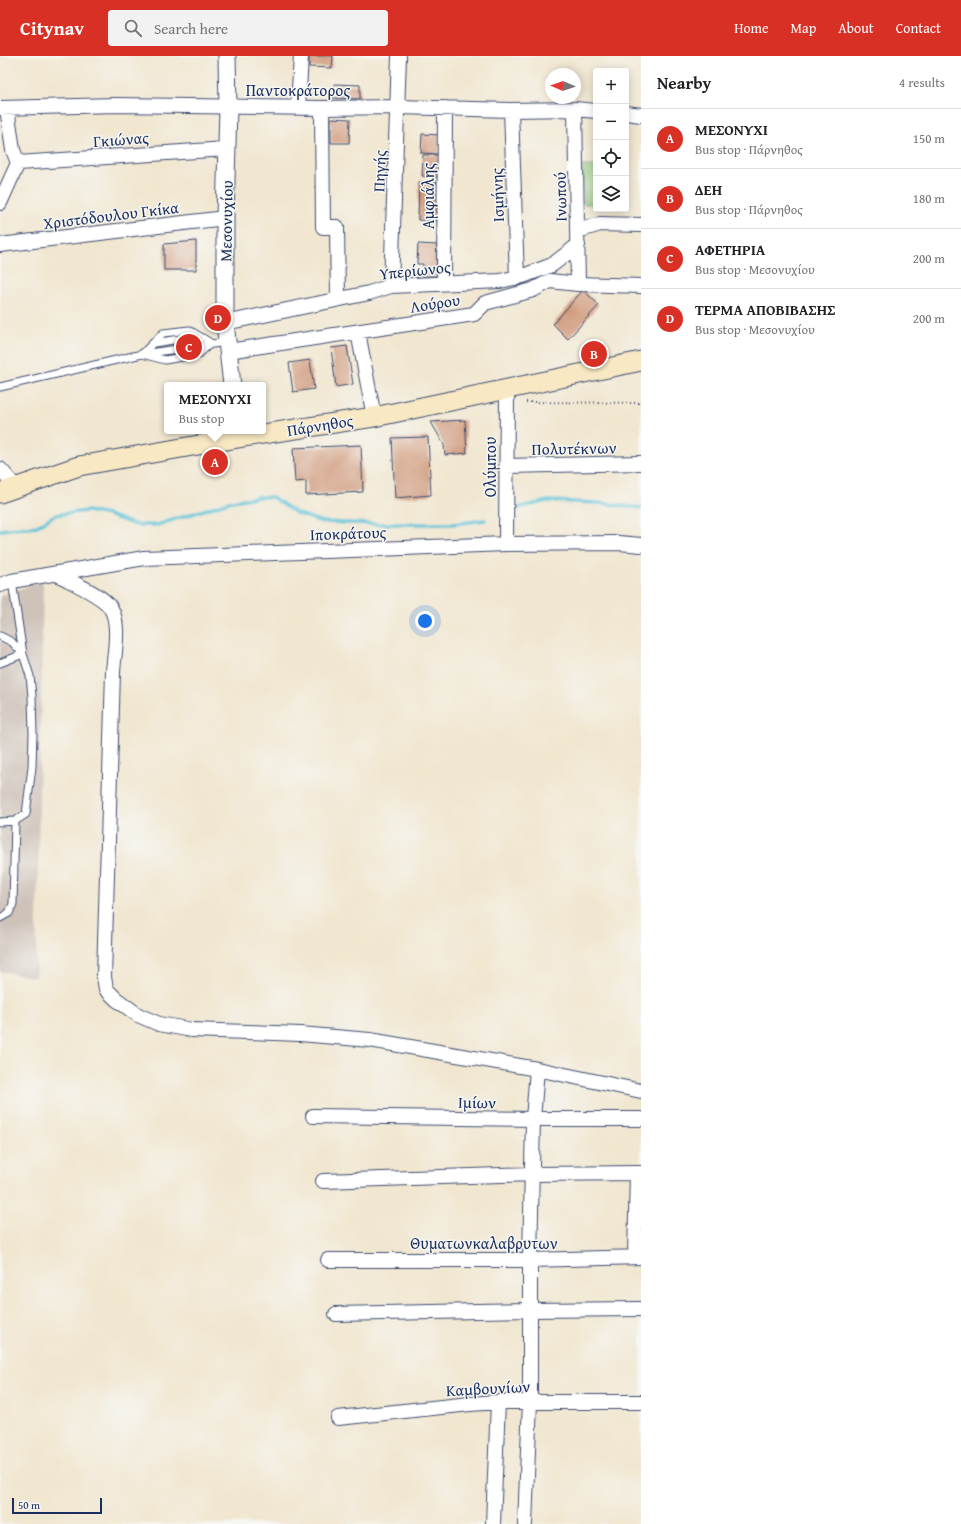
<!DOCTYPE html>
<html lang="en">
<head>
<meta charset="utf-8">
<style>
	body { margin:0; font-family:"Gentium Book Plus",serif; background:#f2f2f2; color:#202124 }
	.controls { position:absolute; right:12px; top:12px; display:grid; overflow:hidden; border-radius:4px; box-shadow:0 2px 10px #0003 }
	.controls button { width:36px; height:36px; display:grid; place-items:center; padding:0; border:0; border-bottom:1px solid #e0e0e0; background:#fff; color:#202124; font:20px sans-serif }
	.compass { position:absolute; left:545px; top:12px; width:36px; height:36px; border-radius:50%; background:#fff; box-shadow:0 2px 10px #0003; rotate:272deg }
	.scale { position:absolute; left:12px; bottom:10px; width:90px; box-sizing:border-box; padding-left:4px; border:2px solid #1b2f5e; border-top:0; font-size:11px; line-height:14px; white-space:nowrap; color:#1b2f5e; -webkit-text-stroke:3px #f6f6f2; paint-order:stroke }
	.you { position:absolute; left:425px; top:565px; width:14px; height:14px; margin:-10px; border:3px solid #fff; border-radius:50%; background:#1a73e8; box-shadow:0 0 0 6px #1a73e833 }
	.badge { display:grid; place-items:center; width:26px; height:26px; border-radius:50%; background:#d93025; color:#fff; font-size:13px; font-weight:700 }
	.pin { position:absolute; translate:-50% -50%; border:2px solid #fff; box-shadow:0 1px 4px #0006 }
	.popup { position:absolute; left:164px; top:326px; width:102px; height:52px; box-sizing:border-box; display:grid; place-content:center; border-radius:4px; background:#fff; filter:drop-shadow(0 1px 3px #0005); font-size:13px; white-space:nowrap; color:#757577 }
	.popup b { font-size:15px; color:#202124 }
	.popup::after { content:''; position:absolute; left:50%; top:100%; margin-left:-8px; border:8px solid transparent; border-top-color:#fff }
	.list { margin:0; padding:0; list-style:none }
	h2 { display:flex; justify-content:space-between; align-items:center; height:52px; margin:0; padding:0 16px; font-size:17px }
	h2 small { font-size:13px; font-weight:400; color:#757577 }
	.list li { display:grid; grid-template-columns:26px 1fr auto; gap:12px; align-items:center; box-sizing:border-box; height:60px; padding:0 16px; border-top:1px solid #e0e0e0 }
	.list b { display:block; font-size:15px; white-space:nowrap }
	.list p { margin:0; font-size:13px; white-space:nowrap; color:#757577 }
	.list em { font-size:13px; font-style:normal; color:#757577 }
	.icon { flex:none; width:22px; height:22px; fill:none; stroke:currentColor; stroke-width:2; stroke-linecap:round; stroke-linejoin:round }
	.map { position:relative; flex:none; width:641px; height:1468px; overflow:hidden }
	header { display:flex; align-items:center; gap:24px; box-sizing:border-box; height:56px; padding:0 20px; background:#d93025; color:#fff }
	header strong { font-size:19px }
	nav { display:flex; gap:22px; margin-inline-start:auto; font-size:14px }
	.search { width:280px; height:36px; background:#f2f2f2; display:flex; align-items:center; gap:10px; box-sizing:border-box; padding:0 14px; border-radius:4px; color:#757577; font-size:15px }
	main { display:flex }
	aside { flex:1; background:#fff }
	.map>svg:first-child { display:block }
	.industrial { fill:#cec2b9 }
	.green { fill:#92c97c; stroke:#567c6d }
	.lines { fill:none; stroke-linecap:round; stroke-linejoin:round }
	.stream { stroke:#58c0d6; stroke-width:3.5 }
	.building { fill:#d09a7c }
	.service-casing { stroke:#3b4a6f; stroke-width:9 }
	.minor-casing { stroke:#3b4a6f; stroke-width:16 }
	.tertiary-casing { stroke:#3b4a6f; stroke-width:19 }
	.secondary-casing { stroke:#3b4a6f; stroke-width:21 }
	.path { stroke:#3b4a6f; stroke-width:2; stroke-dasharray:1 3; stroke-linecap:butt }
	.service { stroke:#fff; stroke-width:7 }
	.minor { stroke:#fff; stroke-width:14 }
	.tertiary { stroke:#fff; stroke-width:17 }
	.secondary { stroke:#f8e8c3; stroke-width:19 }
	.labels { text-anchor:middle; stroke-width:3; stroke-linejoin:round; paint-order:stroke }
	.street-label { font-size:16px; fill:#1b2f5e; stroke:#f6f6f2 }
</style>
</head>
<body>
<header>
<strong>Citynav</strong>
<div class="search"><svg class="icon" aria-label="search" viewBox="0 0 24 24"><circle cx="10" cy="10" r="6"/><path d="M15 15l6 6"/></svg>Search here</div>
<nav><a>Home</a><a>Map</a><a>About</a><a>Contact</a></nav>
</header>
<main>
<div class="map">
<svg width="641" height="1468" viewBox="0 0 641 1468">
	<rect width="100%" height="100%" fill="#f6f6f2"/>
	<filter id="ink" filterUnits="userSpaceOnUse"><feTurbulence type="fractalNoise" baseFrequency=".025" numOctaves="2"/><feDisplacementMap in="SourceGraphic" scale="8" xChannelSelector="R" yChannelSelector="G"/><feConvolveMatrix kernelMatrix="1 2 1 2 8 2 1 2 1" color-interpolation-filters="sRGB"/></filter>
	<filter id="wash" filterUnits="userSpaceOnUse"><feTurbulence type="fractalNoise" baseFrequency=".012" numOctaves="4" result="noise"/><feDisplacementMap in="SourceGraphic" scale="16" xChannelSelector="R" yChannelSelector="G"/><feGaussianBlur stdDeviation="0.9" result="paint"/><feColorMatrix in="noise" values="0 0 0 0 0 0 0 0 0 0 0 0 0 0 0 0 0 1.4 0 .05"/><feComposite in="paint" operator="in"/></filter>
	<g filter="url(#wash)">
		<rect width="100%" height="100%" fill="#f1e6cf"/>
		<path class="industrial" d="M43,525L36,922L0,915V540Z"/>
		<path class="green" d="M582,110H596V148H584Z"/>
		<g class="lines">
			<path class="stream" d="M517,452L548,445L599,447L641,452
				M0,474L37,470L55,459L87,455L108,459L136,469H157L232,445L258,441H272L296,457L322,466L376,468H453L485,464"/>
		</g>
		<g id="blocks">
			<path class="building" d="M309,0H333L332,12L309,11Z
				M334,28L360,29V43L333,42Z
				M331,62L350,63L349,87H331Z
				M422,78L440,79L439,98L421,97Z
				M423,99H439V121L422,120Z
				M419,126L438,127L437,165L418,164Z
				M196,185V214H164V188Z
				M418,188L437,189V220H423V208H417Z
				M583,234L599,249L568,283L553,268Z
				M347,290L353,328L336,331L331,292Z
				M310,304L314,333L293,336L289,307Z
				M465,364L467,397L445,399L444,389L431,366Z
				M428,381L431,439L395,442L392,382Z
				M361,389L363,436L306,439V425L295,426L293,392Z"/>
		</g>
	</g>
	<g filter="url(#ink)">
		<use href="#blocks" fill-opacity="0" stroke="#3b4a6f" stroke-width="1"/>
		<g class="lines">
			<defs>
				<path id="service" d="M189,274L211,287L199,298L165,304L142,298L163,277Z
					M154,287L198,280
					M0,331L142,298L227,286
					M0,580L12,586L23,598
					M0,607L23,598
					M0,766L15,765L26,758L32,711L33,678L32,640L30,620L23,598L12,525
					M0,862L9,857L13,848L15,765"/>
				<path id="minor" d="M298,51L301,0
					M0,52L116,49L322,52L398,51L511,54L575,53L596,55
					M322,52L323,171H337L338,243
					M575,53L578,228
					M511,54L517,222
					M626,57L641,59
					M18,107L226,93
					M0,147L18,107L13,94L7,52
					M578,175L600,168L641,169
					M0,189L225,162
					M444,227L445,52
					M391,230L399,0
					M225,267L369,237L391,230L500,225L523,220L552,209L578,189
					M358,276L374,361
					M228,295L474,258L485,247L533,234L550,225L578,228L641,230
					M507,410L641,407
					M0,413L15,430
					M506,488L507,334
					M57,518C71,526 102,539 110,551C121,567 114,598 113,616L104,921L106,933L116,943L138,959L159,968L192,974L300,978L370,984L537,1013L641,1035
					M0,529L12,525L144,502L506,488L619,487L641,489
					M313,1060L533,1063H641
					M323,1125L532,1118L641,1117
					M635,1201L637,1117
					M328,1204H530L641,1201
					M336,1258L530,1254L641,1253
					M338,1362L470,1348L498,1346H641
					M493,1468L498,1346
					M525,1468L530,1346V1204L533,1063L537,1013"/>
				<path id="tertiary" d="M227,0L228,51L225,162V267L232,329"/>
				<path id="secondary" d="M0,437L79,410L244,381L374,361L641,305"/>
			</defs>
			<use href="#service" class="service-casing"/>
			<use href="#minor" class="minor-casing"/>
			<use href="#tertiary" class="tertiary-casing"/>
			<use href="#secondary" class="secondary-casing"/>
			<path class="path" d="M526,346L641,347"/>
			<use href="#service" class="service"/>
			<use href="#minor" class="minor"/>
			<use href="#tertiary" class="tertiary"/>
			<use href="#secondary" class="secondary"/>
		</g>
	</g>
	<g class="labels">
		<g class="street-label">
			<text x="298" y="40">Παντοκράτορος</text>
			<text transform="translate(121 83) rotate(-4)" y="6">Γκιώνας</text>
			<text transform="translate(379 115) rotate(-88)" y="6">Πηγής</text>
			<text transform="translate(497 139) rotate(-92)" y="6">Ισμήνης</text>
			<text transform="translate(428 140) rotate(-90)" y="6">Αμφιάλης</text>
			<text transform="translate(560 141) rotate(-91)" y="6">Ινωπού</text>
			<text transform="translate(111 159) rotate(-7)" y="6">Χριστόδουλου Γκίκα</text>
			<text transform="translate(226 165) rotate(-89)" y="6">Μεσονυχίου</text>
			<text transform="translate(415 214) rotate(-6)" y="6">Υπερίωνος</text>
			<text transform="translate(435 247) rotate(-9)" y="6">Λούρου</text>
			<text transform="translate(320 369) rotate(-9)" y="6">Πάρνηθος</text>
			<text transform="translate(574 392) rotate(-1)" y="6">Πολυτέκνων</text>
			<text transform="translate(490 411) rotate(-90)" y="6">Ολύμπου</text>
			<text transform="translate(348 477) rotate(-2)" y="6">Ιποκράτους</text>
			<text transform="translate(477 1046) rotate(1)" y="6">Ιμίων</text>
			<text x="484" y="1193">Θυματωνκαλαβρυτων</text>
			<text transform="translate(488 1332) rotate(-3)" y="6">Καμβουνίων</text>
		</g>
	</g>
</svg>
<div class="controls">
<button>+</button>
<button>−</button>
<button><svg class="icon" aria-label="locate" viewBox="0 0 24 24"><circle cx="12" cy="12" r="6"/><path d="M12 2v4M12 18v4M2 12h4M18 12h4"/></svg></button>
<button><svg class="icon" aria-label="layers" viewBox="0 0 24 24"><path d="M12 4l9 5-9 5-9-5zM3 14l9 5 9-5"/></svg></button>
</div>
<svg class="compass" viewBox="-18 -18 36 36"><path d="M0-13l5 13h-10z" fill="#e53935"/><path d="M0 13l5-13h-10z" fill="#757577"/></svg>
<div class="scale">50 m</div>
<div class="you"></div>
<div class="pin badge" style="left:215px;top:406px">A</div>
<div class="popup"><b>ΜΕΣΟΝΥΧΙ</b>Bus stop</div>
<div class="pin badge" style="left:594px;top:298px">B</div>
<div class="pin badge" style="left:189px;top:291px">C</div>
<div class="pin badge" style="left:218px;top:262px">D</div>
</div>
<aside>
<h2>Nearby<small>4 results</small></h2>
<ul class="list">
<li><span class="badge">A</span><div><b>ΜΕΣΟΝΥΧΙ</b><p>Bus stop · Πάρνηθος</p></div><em>150 m</em></li>
<li><span class="badge">B</span><div><b>ΔΕΗ</b><p>Bus stop · Πάρνηθος</p></div><em>180 m</em></li>
<li><span class="badge">C</span><div><b>ΑΦΕΤΗΡΙΑ</b><p>Bus stop · Μεσονυχίου</p></div><em>200 m</em></li>
<li><span class="badge">D</span><div><b>ΤΕΡΜΑ ΑΠΟΒΙΒΑΣΗΣ</b><p>Bus stop · Μεσονυχίου</p></div><em>200 m</em></li>
</ul>
</aside>
</main>
</body>
</html>
